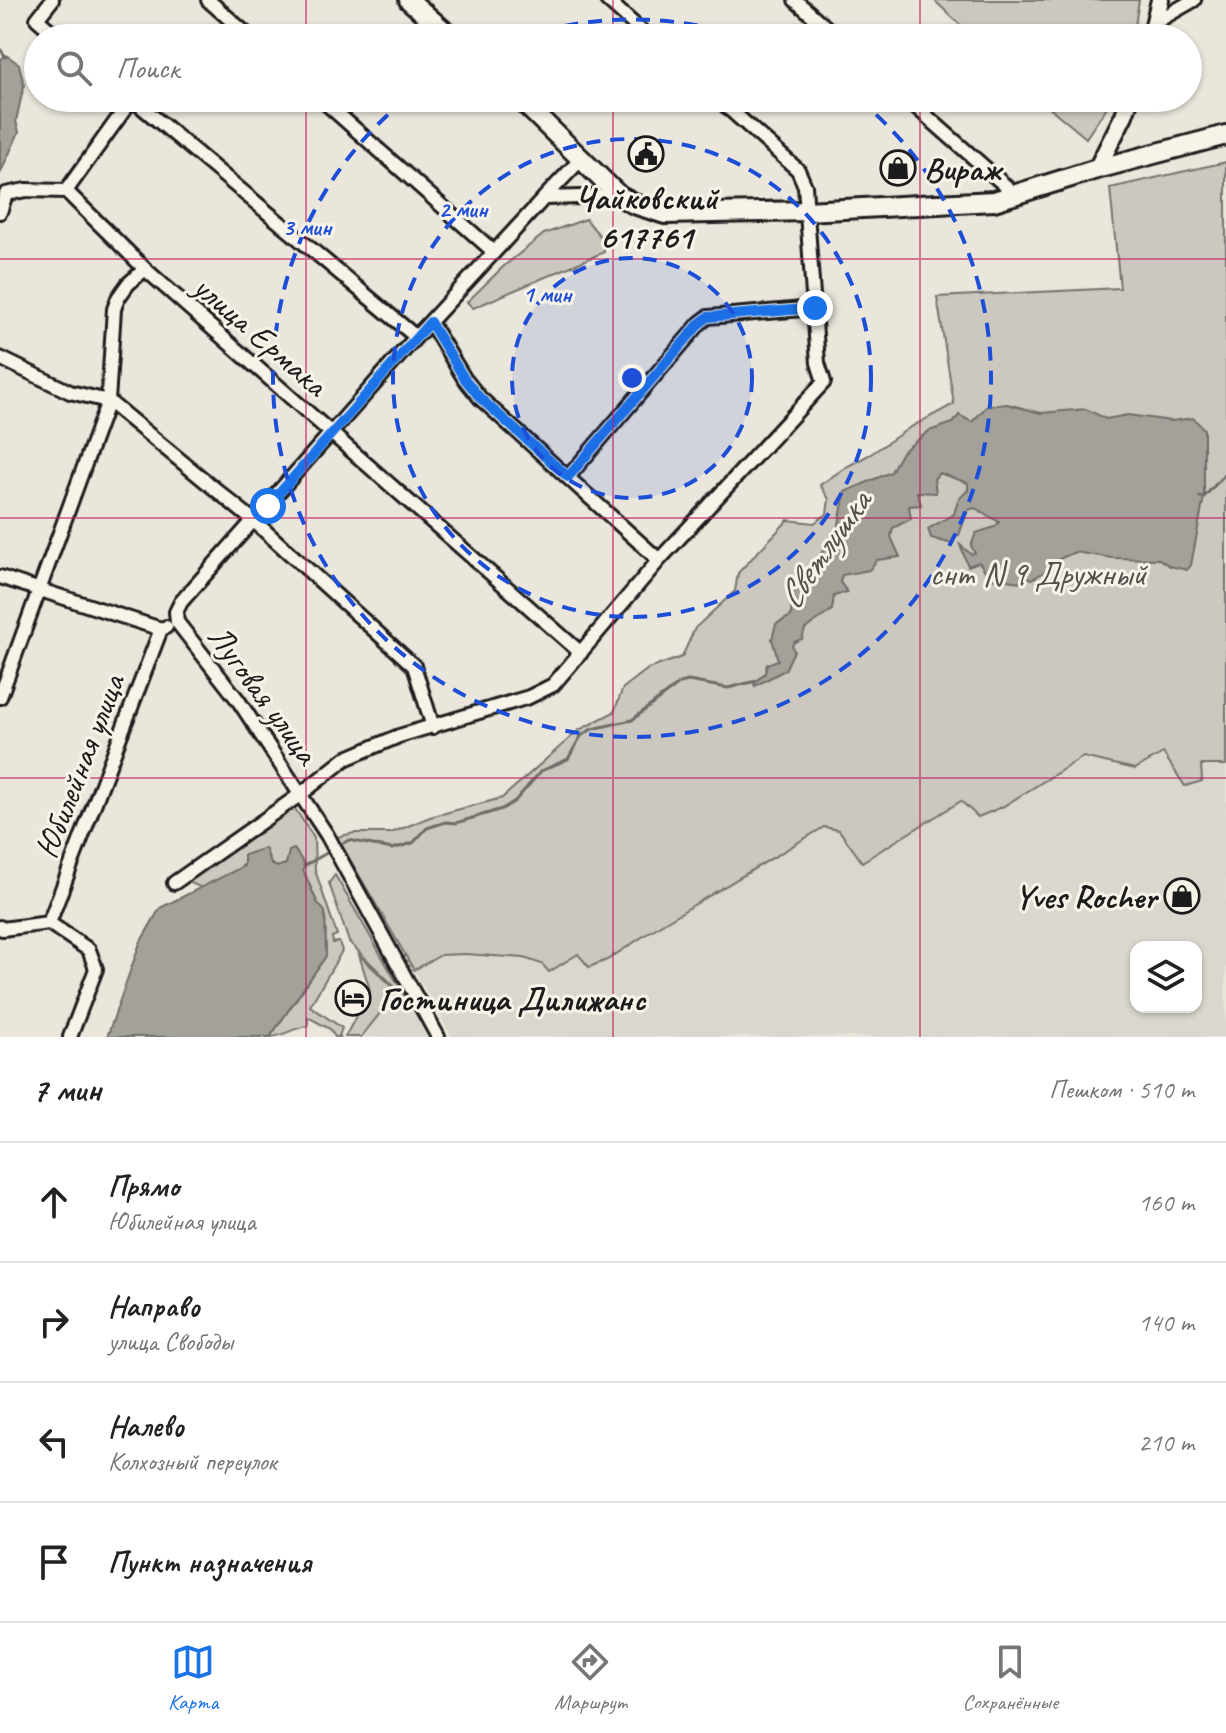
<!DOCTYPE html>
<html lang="ru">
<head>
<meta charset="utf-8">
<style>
	body { margin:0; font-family:Caveat,sans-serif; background:#f2f2f2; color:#222 }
	.controls { position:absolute; right:24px; bottom:24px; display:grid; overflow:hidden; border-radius:16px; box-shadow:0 2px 6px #0004 }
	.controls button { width:72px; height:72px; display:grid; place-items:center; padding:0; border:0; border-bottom:2px solid #e0e0e0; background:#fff; color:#222; font:40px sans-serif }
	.stop { position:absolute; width:24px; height:24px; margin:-18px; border:6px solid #1a73e8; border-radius:50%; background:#fff }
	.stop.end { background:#1a73e8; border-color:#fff; box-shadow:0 2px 8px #0008 }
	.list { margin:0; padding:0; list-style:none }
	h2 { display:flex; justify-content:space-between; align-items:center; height:104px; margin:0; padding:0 32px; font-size:34px }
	h2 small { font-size:26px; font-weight:400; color:#767676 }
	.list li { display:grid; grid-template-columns:52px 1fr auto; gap:24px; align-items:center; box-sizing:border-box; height:120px; padding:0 32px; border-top:2px solid #e0e0e0 }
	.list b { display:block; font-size:30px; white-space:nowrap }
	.list p { margin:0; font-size:26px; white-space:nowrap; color:#767676 }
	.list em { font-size:26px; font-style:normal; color:#767676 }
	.icon { flex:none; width:44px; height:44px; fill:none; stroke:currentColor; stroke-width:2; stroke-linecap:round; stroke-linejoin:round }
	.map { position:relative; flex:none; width:1226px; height:1037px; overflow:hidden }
	.search { position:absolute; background:#fff; box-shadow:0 2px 6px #0004; left:24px; right:24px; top:24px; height:88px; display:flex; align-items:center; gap:20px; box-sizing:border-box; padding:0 28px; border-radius:44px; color:#767676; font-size:30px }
	.sheet { height:584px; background:#fff }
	nav { display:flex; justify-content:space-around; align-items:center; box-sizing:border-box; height:112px; border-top:2px solid #e0e0e0; background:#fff; font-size:22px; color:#767676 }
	nav a { display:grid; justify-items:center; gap:4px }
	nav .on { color:#1a73e8 }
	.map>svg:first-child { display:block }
	.built { fill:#dad7ce; fill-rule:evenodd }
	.green { fill:#ccc8c0; stroke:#74726e; stroke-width:2 }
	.water { fill:#a3a19a; stroke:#6d6c68; stroke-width:2 }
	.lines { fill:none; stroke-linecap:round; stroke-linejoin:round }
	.stream { stroke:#6d6c68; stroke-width:3 }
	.minor-casing { stroke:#1c1c1c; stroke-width:18 }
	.tertiary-casing { stroke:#1c1c1c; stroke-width:22 }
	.secondary-casing { stroke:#1c1c1c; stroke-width:24 }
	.minor { stroke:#f7f3e8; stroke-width:12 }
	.tertiary { stroke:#f7f3e8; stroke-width:16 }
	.secondary { stroke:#f7f3e8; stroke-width:18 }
	.route { stroke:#1a73e8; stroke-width:10 }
	.grid { fill:none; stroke:#c2185b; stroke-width:2; stroke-opacity:0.55 }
	.ring { fill:none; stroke:#1d4ed8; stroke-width:4; stroke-dasharray:14 10 }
	.labels { text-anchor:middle; stroke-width:6; stroke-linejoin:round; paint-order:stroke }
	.poi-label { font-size:34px; font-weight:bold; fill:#1c1c1c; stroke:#f7f3e8; text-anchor:start }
	.street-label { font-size:34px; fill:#1c1c1c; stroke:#f7f3e8 }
	.park-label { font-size:34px; fill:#51504d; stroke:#f7f3e8 }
	.water-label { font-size:36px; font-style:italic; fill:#52514e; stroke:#f7f3e8 }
	.centre { fill:#1d4ed8; stroke:#f7f3e8; stroke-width:4 }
	.ring-label { font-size:24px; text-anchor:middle; font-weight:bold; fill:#1d4ed8; stroke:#f7f3e8; stroke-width:6; stroke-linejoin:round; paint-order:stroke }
</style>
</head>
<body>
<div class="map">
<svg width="1226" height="1037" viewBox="0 0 1226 1037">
	<rect width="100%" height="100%" fill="#eae6dc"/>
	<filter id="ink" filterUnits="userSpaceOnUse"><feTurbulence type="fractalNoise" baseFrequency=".0125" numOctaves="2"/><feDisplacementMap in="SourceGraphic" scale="16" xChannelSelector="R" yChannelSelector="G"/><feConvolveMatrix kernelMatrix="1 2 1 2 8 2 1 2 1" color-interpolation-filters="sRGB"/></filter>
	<g filter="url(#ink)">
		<path class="built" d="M1163,753L1201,765H1226V1037H452L414,970L441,955L524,958L542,964L579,954L585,964L607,960L662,924L824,827L839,829L862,862L962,801L979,817L1002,807L1083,757L1135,769ZM1136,947H1196V1007H1136Z
			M406,995L430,1037H361L378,1016Z"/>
		<path class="green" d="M934,0H1139L1133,38H974Z
			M1038,98H1113L1086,138Z
			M1226,162V765H1201L1202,781L1185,786L1163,753L1135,769L1083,757L1002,807L978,817L961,801L862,862L839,830L824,827L662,924L607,960L589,967L578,954L549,972L542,964L524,958L465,954L441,955L414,970L337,837L354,833H391L430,817L502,798L579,730L614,712L623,688L648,669L682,657L695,628L735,591L738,573L788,520L814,523L827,514L829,499L820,485L846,467L871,454L909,428L954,404L937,297L1120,288L1110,188Z
			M586,219L604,241V252L473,308L467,302L504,266L544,234Z
			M294,807L314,838L315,870L337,935L332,937L333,943L339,942L342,951L310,1006L342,1028L339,1036L341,1037H335L330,1029L308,1017V1026C294,1027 283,1037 270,1037L326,956L325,912L317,902L303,870L286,864L277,867L271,864L265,849L231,874L202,888L186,881Z
			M335,875L404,995L381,1012L361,1037H345L370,990L359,955L397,991L396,993L398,990L349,942L329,883Z"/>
		<path class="water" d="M6,55L19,64L24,85L16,121L19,132L0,174V60Z
			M1007,404L1041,413L1086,409L1106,419L1128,415L1171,421L1193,418L1204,429V497L1191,565L1187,570L1170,566L1159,559L1112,558L1075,552L1050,563L1048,570L1032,579L1027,577L1021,582L990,578L979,562L968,566L960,545L971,554L975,553L971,546L976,533L995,527L999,522L975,508L968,510L959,535L954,537L952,544L931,538L928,529L954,514L958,500L968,490V483L939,473L934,479L936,493L917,492L921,505L909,506L911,519L893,528L891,537L900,557L877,560L869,570L842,575L840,582L847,592L834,596L832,610L805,629L802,639L794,642L792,646L794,651L785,670L755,686L754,683L765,673L767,664L778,660L772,639L776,624L791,616L792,593L838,530L845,492L891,472L902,452L929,431L953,423L959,415L972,422L987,406Z
			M265,848L271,864L277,867L286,864L289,851L294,849L305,865L303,870L317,902L325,912L326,956L270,1037H107L140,943L160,908L244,866V855Z"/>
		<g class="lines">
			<path class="stream" d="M0,49L6,57
				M1200,497H1204L1226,473
				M338,846L349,840L392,849L413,843L427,828L446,822L456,823L502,809L515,801L541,771L568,759L581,736L592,729L632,720L680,683L688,681L728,688L756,681
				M304,866L332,850"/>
			<defs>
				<path id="minor" d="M52,0L37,19L59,38
					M208,0L251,38
					M607,0L649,38
					M795,0L838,38
					M1154,23L1194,0
					M131,98L416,337
					M320,98L494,252
					M906,98L1017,196
					M132,99L66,191L145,269L581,653
					M544,198L583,157
					M0,212L6,194L26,190L66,191
					M430,322L464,378L480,398L659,560
					M0,358L70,392L108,401L254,521L414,666L433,727
					M568,477L700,323L708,317L815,308
					M0,577L161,629L166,627
					M177,622L176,612L181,602L416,337L544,198L619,196
					M177,622L238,700L327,835L438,1037
					M0,697L108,401L114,309L118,298L128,284L145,269
					M174,883L301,794L345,759L399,736L529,697L553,685L659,560L824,382L818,363L805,186L798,170L717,98
					M49,923L161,629
					M0,927L2,929L49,923L89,950L96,969L70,1037"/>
				<path id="tertiary" d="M1151,38L1160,0
					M1097,169L1124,115L1130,98"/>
				<path id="secondary" d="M409,0L452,38
					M519,98L619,196L634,204L665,214L806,211L994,201L1097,169L1226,135"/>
			</defs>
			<use href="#minor" class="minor-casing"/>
			<use href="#tertiary" class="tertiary-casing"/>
			<use href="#secondary" class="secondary-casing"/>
			<use href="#minor" class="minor"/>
			<use href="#tertiary" class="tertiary"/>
			<use href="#secondary" class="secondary"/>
		</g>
	</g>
	<g class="lines" filter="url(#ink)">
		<path class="route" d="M268,506L430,322L464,378L480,398L568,477L700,323L708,317L815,308"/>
	</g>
	<path class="grid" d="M306,0V38M613,0V38M920,0V38M306,98V1037M613,98V1037M920,98V1037M0,259H1226M0,518H1226M0,778H1226"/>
	<circle cx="632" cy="378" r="120" fill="#1d4ed8" fill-opacity=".12"/>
	<g class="ring">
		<circle cx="632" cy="378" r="120"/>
		<circle cx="632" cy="378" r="239"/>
		<path d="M518 38A359 359 0 0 1 746 38M858 99A359 359 0 1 1 406 99"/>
	</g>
	<defs>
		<symbol id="civic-ring" viewBox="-11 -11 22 22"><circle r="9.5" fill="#f7f3e8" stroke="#1c1c1c" stroke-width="1.5"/><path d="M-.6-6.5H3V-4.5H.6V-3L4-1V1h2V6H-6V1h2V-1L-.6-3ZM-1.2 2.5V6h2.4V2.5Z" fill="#1c1c1c"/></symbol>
		<symbol id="shop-ring" viewBox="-11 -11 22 22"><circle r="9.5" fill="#f7f3e8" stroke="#1c1c1c" stroke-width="1.5"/><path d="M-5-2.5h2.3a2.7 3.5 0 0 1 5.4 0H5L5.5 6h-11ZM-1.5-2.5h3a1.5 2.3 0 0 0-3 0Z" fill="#1c1c1c"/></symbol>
		<symbol id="hotel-ring" viewBox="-11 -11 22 22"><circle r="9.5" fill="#f7f3e8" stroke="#1c1c1c" stroke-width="1.5"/><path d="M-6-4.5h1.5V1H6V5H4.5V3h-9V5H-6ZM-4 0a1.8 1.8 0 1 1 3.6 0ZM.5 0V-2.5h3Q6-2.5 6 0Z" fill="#1c1c1c"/></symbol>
	</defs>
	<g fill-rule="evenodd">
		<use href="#civic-ring" x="626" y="134" width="40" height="40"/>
		<use href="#shop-ring" x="878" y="148" width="40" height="40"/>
		<use href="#shop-ring" x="1162" y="876" width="40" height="40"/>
		<use href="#hotel-ring" x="333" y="978" width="40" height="40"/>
	</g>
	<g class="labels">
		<g class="poi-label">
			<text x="924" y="180">Вираж</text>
			<text x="646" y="209" text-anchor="middle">Чайковский<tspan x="646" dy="39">617761</tspan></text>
			<text x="1156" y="908" text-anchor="end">Yves Rocher</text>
			<text x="379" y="1010">Гостиница Дилижанс</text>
		</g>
		<g class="street-label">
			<text transform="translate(261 335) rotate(41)" y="12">улица Ермака</text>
			<text transform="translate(264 694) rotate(54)" y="12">Луговая улица</text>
			<text transform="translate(79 766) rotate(-69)" y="12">Юбилейная улица</text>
		</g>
		<g class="park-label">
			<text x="1038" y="585">снт N 9 Дружный</text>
		</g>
		<g class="water-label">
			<text transform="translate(823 549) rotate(-55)" y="13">Светлушка</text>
		</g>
	</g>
	<circle cx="632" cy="378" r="12" class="centre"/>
	<g class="ring-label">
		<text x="463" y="217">2 мин</text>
		<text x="307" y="235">3 мин</text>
		<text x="547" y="302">1 мин</text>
	</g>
</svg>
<div class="controls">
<button><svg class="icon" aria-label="layers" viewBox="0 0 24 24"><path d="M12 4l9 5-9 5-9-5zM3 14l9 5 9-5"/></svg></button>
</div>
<div class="stop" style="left:268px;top:506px"></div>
<div class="stop end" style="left:815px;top:308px"></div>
<div class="search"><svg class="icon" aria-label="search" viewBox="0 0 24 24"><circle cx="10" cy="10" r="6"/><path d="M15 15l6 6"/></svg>Поиск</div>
</div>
<section class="sheet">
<h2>7 мин<small>Пешком · 510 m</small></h2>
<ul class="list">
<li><svg class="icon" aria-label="ahead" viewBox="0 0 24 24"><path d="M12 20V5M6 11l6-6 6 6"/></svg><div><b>Прямо</b><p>Юбилейная улица</p></div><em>160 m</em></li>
<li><svg class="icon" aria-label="right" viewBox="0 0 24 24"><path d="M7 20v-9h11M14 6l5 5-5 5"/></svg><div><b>Направо</b><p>улица Свободы</p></div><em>140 m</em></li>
<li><svg class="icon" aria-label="left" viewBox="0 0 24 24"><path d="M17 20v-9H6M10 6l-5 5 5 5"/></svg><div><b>Налево</b><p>Колхозный переулок</p></div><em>210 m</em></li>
<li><svg class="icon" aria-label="arrive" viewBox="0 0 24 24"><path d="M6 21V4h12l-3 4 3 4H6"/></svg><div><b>Пункт назначения</b></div></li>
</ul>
</section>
<nav>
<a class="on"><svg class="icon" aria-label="map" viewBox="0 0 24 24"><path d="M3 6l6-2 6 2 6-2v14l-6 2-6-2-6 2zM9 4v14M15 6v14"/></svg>Карта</a>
<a><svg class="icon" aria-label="directions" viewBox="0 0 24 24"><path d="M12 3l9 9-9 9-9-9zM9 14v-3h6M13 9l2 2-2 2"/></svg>Маршрут</a>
<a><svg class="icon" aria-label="saved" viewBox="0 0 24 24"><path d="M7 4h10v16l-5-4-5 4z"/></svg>Сохранённые</a>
</nav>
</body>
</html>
